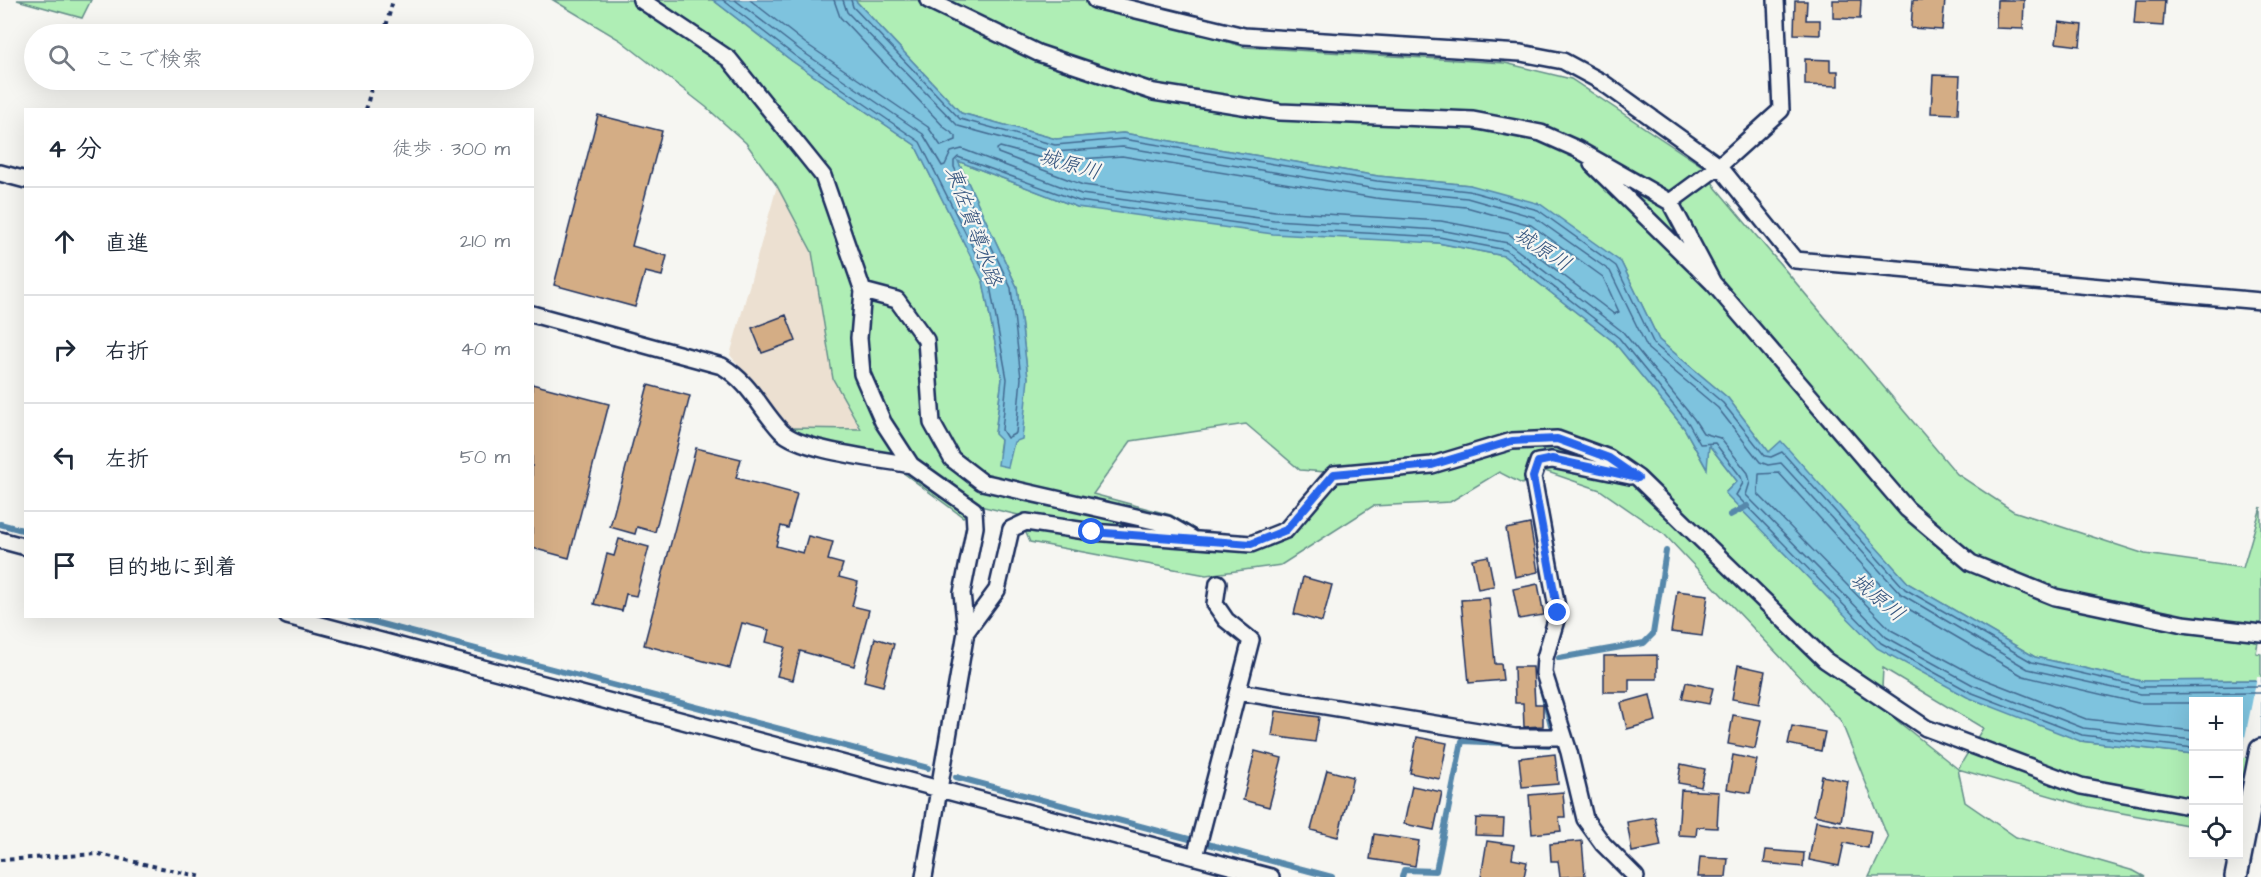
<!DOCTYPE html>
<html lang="ja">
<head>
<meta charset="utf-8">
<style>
	body { margin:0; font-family:"Architects Daughter","Klee One",sans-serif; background:#f6f6f7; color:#1f2937 }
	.controls { position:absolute; right:18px; bottom:18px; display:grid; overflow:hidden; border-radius:0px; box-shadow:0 6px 24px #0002 }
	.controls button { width:54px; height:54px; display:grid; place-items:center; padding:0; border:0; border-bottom:2px solid #e0e1e3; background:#fff; color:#1f2937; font:30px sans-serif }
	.stop { position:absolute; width:18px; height:18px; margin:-14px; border:4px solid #2563eb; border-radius:50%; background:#fff }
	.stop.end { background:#2563eb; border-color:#fff; box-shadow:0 2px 6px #0008 }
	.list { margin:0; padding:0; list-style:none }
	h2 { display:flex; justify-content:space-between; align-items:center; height:78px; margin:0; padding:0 24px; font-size:26px }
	h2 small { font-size:20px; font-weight:400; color:#747a83 }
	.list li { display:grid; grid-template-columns:39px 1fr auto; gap:18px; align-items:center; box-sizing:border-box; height:108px; padding:0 24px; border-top:2px solid #e0e1e3 }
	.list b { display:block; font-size:22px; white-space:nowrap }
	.list em { font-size:20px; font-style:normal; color:#747a83 }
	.icon { flex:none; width:33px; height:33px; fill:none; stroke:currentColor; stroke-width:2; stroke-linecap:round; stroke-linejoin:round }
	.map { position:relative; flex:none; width:2261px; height:877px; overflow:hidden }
	.search { position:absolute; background:#fff; box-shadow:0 6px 24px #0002; left:24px; top:24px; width:510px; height:66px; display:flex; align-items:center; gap:15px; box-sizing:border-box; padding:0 21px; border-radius:33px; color:#747a83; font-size:22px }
	.panel { position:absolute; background:#fff; box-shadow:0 6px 24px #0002; left:24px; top:108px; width:510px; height:510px; border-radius:0px }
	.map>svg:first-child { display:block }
	.built { fill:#ece0d1 }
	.green { fill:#afeeb5; stroke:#658e8a; stroke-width:1.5; fill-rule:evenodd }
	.water { fill:#7ec3de; stroke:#5688ab; stroke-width:1.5 }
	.pier { fill:#f6f6f2 }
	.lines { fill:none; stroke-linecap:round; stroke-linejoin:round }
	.shore { stroke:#436a91; stroke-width:1.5 }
	.stream { stroke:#5688ab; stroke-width:6 }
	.building { fill:#d4ad85; stroke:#1b2f5e; stroke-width:1.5 }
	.minor-casing { stroke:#1b2f5e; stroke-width:20 }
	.secondary-casing { stroke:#1b2f5e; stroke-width:26 }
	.path { stroke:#1b2f5e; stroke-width:4; stroke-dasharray:4.5 4.5; stroke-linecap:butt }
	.minor { stroke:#f6f6f2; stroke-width:15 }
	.secondary { stroke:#f6f6f2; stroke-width:21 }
	.route { stroke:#2563eb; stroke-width:8 }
	.labels { text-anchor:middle; stroke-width:4.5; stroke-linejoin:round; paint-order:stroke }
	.water-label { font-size:21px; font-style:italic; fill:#34547e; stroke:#f6f6f2 }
</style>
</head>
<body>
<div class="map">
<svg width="2261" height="877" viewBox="0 0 2261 877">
	<rect width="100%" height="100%" fill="#f6f6f2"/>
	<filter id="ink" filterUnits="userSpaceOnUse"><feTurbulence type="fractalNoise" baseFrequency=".0167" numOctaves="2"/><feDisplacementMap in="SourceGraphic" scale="12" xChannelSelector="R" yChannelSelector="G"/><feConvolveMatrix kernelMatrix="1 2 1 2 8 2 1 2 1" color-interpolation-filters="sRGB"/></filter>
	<g filter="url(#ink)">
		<path class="built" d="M777,186L812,252L833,379L861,430L791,428L730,355Z"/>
		<path class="green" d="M17,0H91L82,18Z
			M553,0H713L792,61L915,145L983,281L1002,379L995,433L1001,439L999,452L1028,378L1017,287L958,161L1077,207L1438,243L1504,256L1614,342L1684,428L1706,468L1709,445L1737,481L1726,492L2080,741L2193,754V826L2089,807L1958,769L1965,802L2016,837L2134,871L2145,877H1869L1888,838L1841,721L1665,535L1600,490L1545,471L1522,484L1499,472L1450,502L1373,506L1281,565L1206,575L1030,542L1018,515L976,505L963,517L898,469L790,447L791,428L861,429L833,379L812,252L777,186L746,143L706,107L620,40ZM1246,424L1300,470L1325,472L1278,527L1255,536L1201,533L1171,515L1093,494L1131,441ZM1883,668L1983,728L1958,769L1881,708Z
			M855,0H1085L1245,47L1505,63L1571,79L1702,166L1716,188L1957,474L2013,511L2145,554L2243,568L2261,507V626L2256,653L2261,654V680L2141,681L2035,657L1909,584L1781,442L1769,452L1728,398L1659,340L1621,262L1470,185L1378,176L1123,133L1056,139L961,113Z
			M2261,753V787L2239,783L2238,755Z"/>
		<path class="water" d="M713,0H855L961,113L1056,139L1123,133L1378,176L1470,185L1540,204L1621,262L1659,340L1728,398L1769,452L1781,441L1909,584L2035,657L2141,681L2261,680V753L2239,755L2238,702H2194L2193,754L2080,741L1967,697L1877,648L1725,493L1737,481L1709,445L1707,469L1684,428L1614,342L1504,256L1438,243L1273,234L1077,207L958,161L1017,287L1028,378L1022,439L1014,442L1008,467L998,465L1001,440L995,434L1002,379L983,281L915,145L792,61Z"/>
		<path class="pier" d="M2257,677H2261V756L2241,758Z"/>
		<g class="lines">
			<path class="shore" d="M723,0L795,56L920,142L989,280L1007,379L1002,430L1007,438L1016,433L1021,378L1011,288L954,167V161L958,157L1079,201L1273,228L1439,237L1506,250L1619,338L1689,424L1700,444L1715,443L1741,477L1743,483L1736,495L1881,643L1970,692L2082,735L2194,748
				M735,0L800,50L923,134L942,166L945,165L951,152L962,149L1081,194L1274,220L1440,230L1508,243L1623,332L1694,419L1703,433L1720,438L1748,473L1750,482L1746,495L1886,637L1973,685L2083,728L2194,740
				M750,0L805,43L928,127L941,146L956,140V136L945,128L840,17L834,0
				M843,0L847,12L958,126L1054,152L1123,147L1376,189L1467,198L1534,217L1610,271L1648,349L1718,408L1760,462L1768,465L1781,463L1901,594L2028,669L2141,694L2261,693
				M851,0L853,7L960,119L1055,145L1123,139L1377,181L1469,191L1538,210L1616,266L1654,344L1723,403L1765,456L1771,457L1782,452L1905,589L2032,662L2141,687L2261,686
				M1000,147L1053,161L1122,156L1375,198L1466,207L1531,225L1603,277L1619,312L1614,314L1509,234L1441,221L1275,211L1083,185L998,153L997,149Z
				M2194,703H2138L2023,676L1895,601L1779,473L1759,474L1758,494L1891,630L1976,676L2086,719L2194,731"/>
			<path class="stream" d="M1730,515L1747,506
				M0,524L26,531
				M351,616L928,768
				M1559,658L1644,643L1653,634L1666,551
				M1538,674L1551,725
				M956,777L1332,877
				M1402,877L1404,870L1436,871L1462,741L1548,745"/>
		</g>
		<path class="building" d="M1833,0H1861L1860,19L1833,18Z
			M1913,0H1945L1942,30L1911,28Z
			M1997,0H2024L2023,29L1996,28Z
			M2136,0H2165L2163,26L2134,24Z
			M1795,1H1807L1806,20H1820V35L1794,34Z
			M2059,22L2082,25L2080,46L2056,43Z
			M1805,59L1830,60V71H1838V86L1805,85Z
			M1933,75L1960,76L1958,114L1931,113Z
			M598,115L662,131L632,246L667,256L662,276L645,272L635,307L554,285Z
			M786,315L796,341L762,353L752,328Z
			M532,384L609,404L569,558L532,548Z
			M648,385L690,396L655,532L637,527L635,534L610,527Z
			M696,448L741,459L736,478L797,494L788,528L781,526L776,546L803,553L808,536L833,542L828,560L843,564L839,577L858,582L852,606L869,610L854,666L800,651L793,680L777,676L785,647L766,642L769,630L742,623L730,668L644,645Z
			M1530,524L1538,572L1515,577L1506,529Z
			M619,539L649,547L636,596L626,594L622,611L594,604L607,554L614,556Z
			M1488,556L1494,586L1478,589L1472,559Z
			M1303,577L1332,585L1322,622L1294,614Z
			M1538,584L1544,615L1519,619L1513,589Z
			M1677,591L1708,595L1702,636L1671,632Z
			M1489,598L1495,664H1501L1503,680L1469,683L1461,600Z
			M875,638L894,644L883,686L864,681Z
			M1657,655V679H1629V692H1604V656Z
			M1738,665L1765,671L1759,704L1732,699Z
			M1514,667H1533L1535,704H1543V726L1524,727L1523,703H1515Z
			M1686,682L1713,688L1709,704L1682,699Z
			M1650,695L1656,721L1627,729L1621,703Z
			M1276,711L1319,717L1315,742L1272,736Z
			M1733,715L1761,720L1755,749L1728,744Z
			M1792,726L1825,732L1821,751L1788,744Z
			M1417,737L1447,743L1440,779L1410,773Z
			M1255,751L1282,758L1269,807L1243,800Z
			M1555,754L1558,784L1522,787L1519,758Z
			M1733,755L1757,760L1750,793L1727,789Z
			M1681,764L1705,769L1701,787L1678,783Z
			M1327,770L1353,777L1338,837L1311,830Z
			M1822,776L1848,781L1841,821L1814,815Z
			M1412,786L1442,792L1434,830L1404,824Z
			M1681,790L1719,792L1717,828L1697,827L1696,836L1678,835Z
			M1563,792L1565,817H1559L1561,831L1532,834L1529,795Z
			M1655,817L1661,846L1632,852L1627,822Z
			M1476,818L1504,819L1503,836L1475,835Z
			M1816,821L1871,831L1868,848L1844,843L1839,866L1809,860Z
			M1374,834L1419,841L1415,866L1370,859Z
			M1487,841L1514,845L1512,859L1527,862L1524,877H1481Z
			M1582,841L1585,876L1560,877L1558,861H1551L1550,844Z
			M1766,850L1804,853L1803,867L1764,863Z
			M1700,857L1728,859L1726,877H1698Z"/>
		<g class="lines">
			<defs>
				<path id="minor" d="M641,0L729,59L823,176L863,291L859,338L862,374L883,422L911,465L974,510L975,527L962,593L966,632L924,877
					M928,0L1038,53L1154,92L1280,112L1473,120L1541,133L1577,149L1670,202L1713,283
					M1095,0L1244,36L1521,53L1563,61L1602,82L1719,166L1795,260L2261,301
					M1592,164L1713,283L1907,509L1971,563L2055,597L2183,624L2261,633
					M0,173L26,180
					M1670,202L1719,166L1781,110L1776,0
					M863,291L897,300L926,340L932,423L952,459L982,482L1167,524L1193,539
					M532,314L722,366C751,384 759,407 781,431C800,451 881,459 911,465
					M1630,476L1552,460L1538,462L1533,477L1558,613L1545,658L1544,673L1569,752L1585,819L1603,844L1636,877
					M0,540L26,547
					M287,616L1271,877
					M966,632L997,590L1011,529L1026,522L1092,532L1251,544L1286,530L1334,474L1432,465L1512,441L1557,439L1609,458L1638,478L1825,660L1926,728L2081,786L2194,807
					M1239,692L1515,737H1563
					M1195,857L1251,640L1226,620L1215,604L1218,583"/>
				<path id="secondary" d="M2236,877L2261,750"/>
			</defs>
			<use href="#minor" class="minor-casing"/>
			<use href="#secondary" class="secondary-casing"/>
			<path class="path" d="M384,34L393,0
				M366,110L373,80
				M0,860L99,854L202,877"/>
			<use href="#minor" class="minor"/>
			<use href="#secondary" class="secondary"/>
		</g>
	</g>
	<g class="lines" filter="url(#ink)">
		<path class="route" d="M1092,532L1251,544L1286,530L1334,474L1432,465L1512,441L1557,439L1609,458L1638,478L1552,459L1538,462L1533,477L1558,613"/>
	</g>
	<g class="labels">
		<g class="water-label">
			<text transform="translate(1070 164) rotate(16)" y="7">城原川</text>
			<text transform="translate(974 226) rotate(70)" y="7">東佐賀導水路</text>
			<text transform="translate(1543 249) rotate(33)" y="7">城原川</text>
			<text transform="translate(1878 597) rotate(40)" y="7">城原川</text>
		</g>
	</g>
</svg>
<div class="controls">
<button>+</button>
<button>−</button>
<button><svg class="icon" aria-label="locate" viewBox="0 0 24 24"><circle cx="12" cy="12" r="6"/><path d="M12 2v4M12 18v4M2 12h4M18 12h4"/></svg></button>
</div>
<div class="stop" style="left:1092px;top:532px"></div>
<div class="stop end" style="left:1558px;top:613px"></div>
<div class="search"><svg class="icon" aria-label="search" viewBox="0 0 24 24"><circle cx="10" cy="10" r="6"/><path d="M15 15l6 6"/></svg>ここで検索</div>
<section class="panel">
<h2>4 分<small>徒歩 · 300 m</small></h2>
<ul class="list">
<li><svg class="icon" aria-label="ahead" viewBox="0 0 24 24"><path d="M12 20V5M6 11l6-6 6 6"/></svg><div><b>直進</b></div><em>210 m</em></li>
<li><svg class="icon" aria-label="right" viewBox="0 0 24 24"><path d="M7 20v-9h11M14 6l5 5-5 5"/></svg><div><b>右折</b></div><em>40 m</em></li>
<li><svg class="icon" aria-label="left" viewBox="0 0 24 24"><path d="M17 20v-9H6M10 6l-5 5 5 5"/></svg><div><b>左折</b></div><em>50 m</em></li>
<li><svg class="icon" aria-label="arrive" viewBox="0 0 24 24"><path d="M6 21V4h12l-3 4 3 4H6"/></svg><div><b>目的地に到着</b></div></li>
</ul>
</section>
</div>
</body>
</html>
